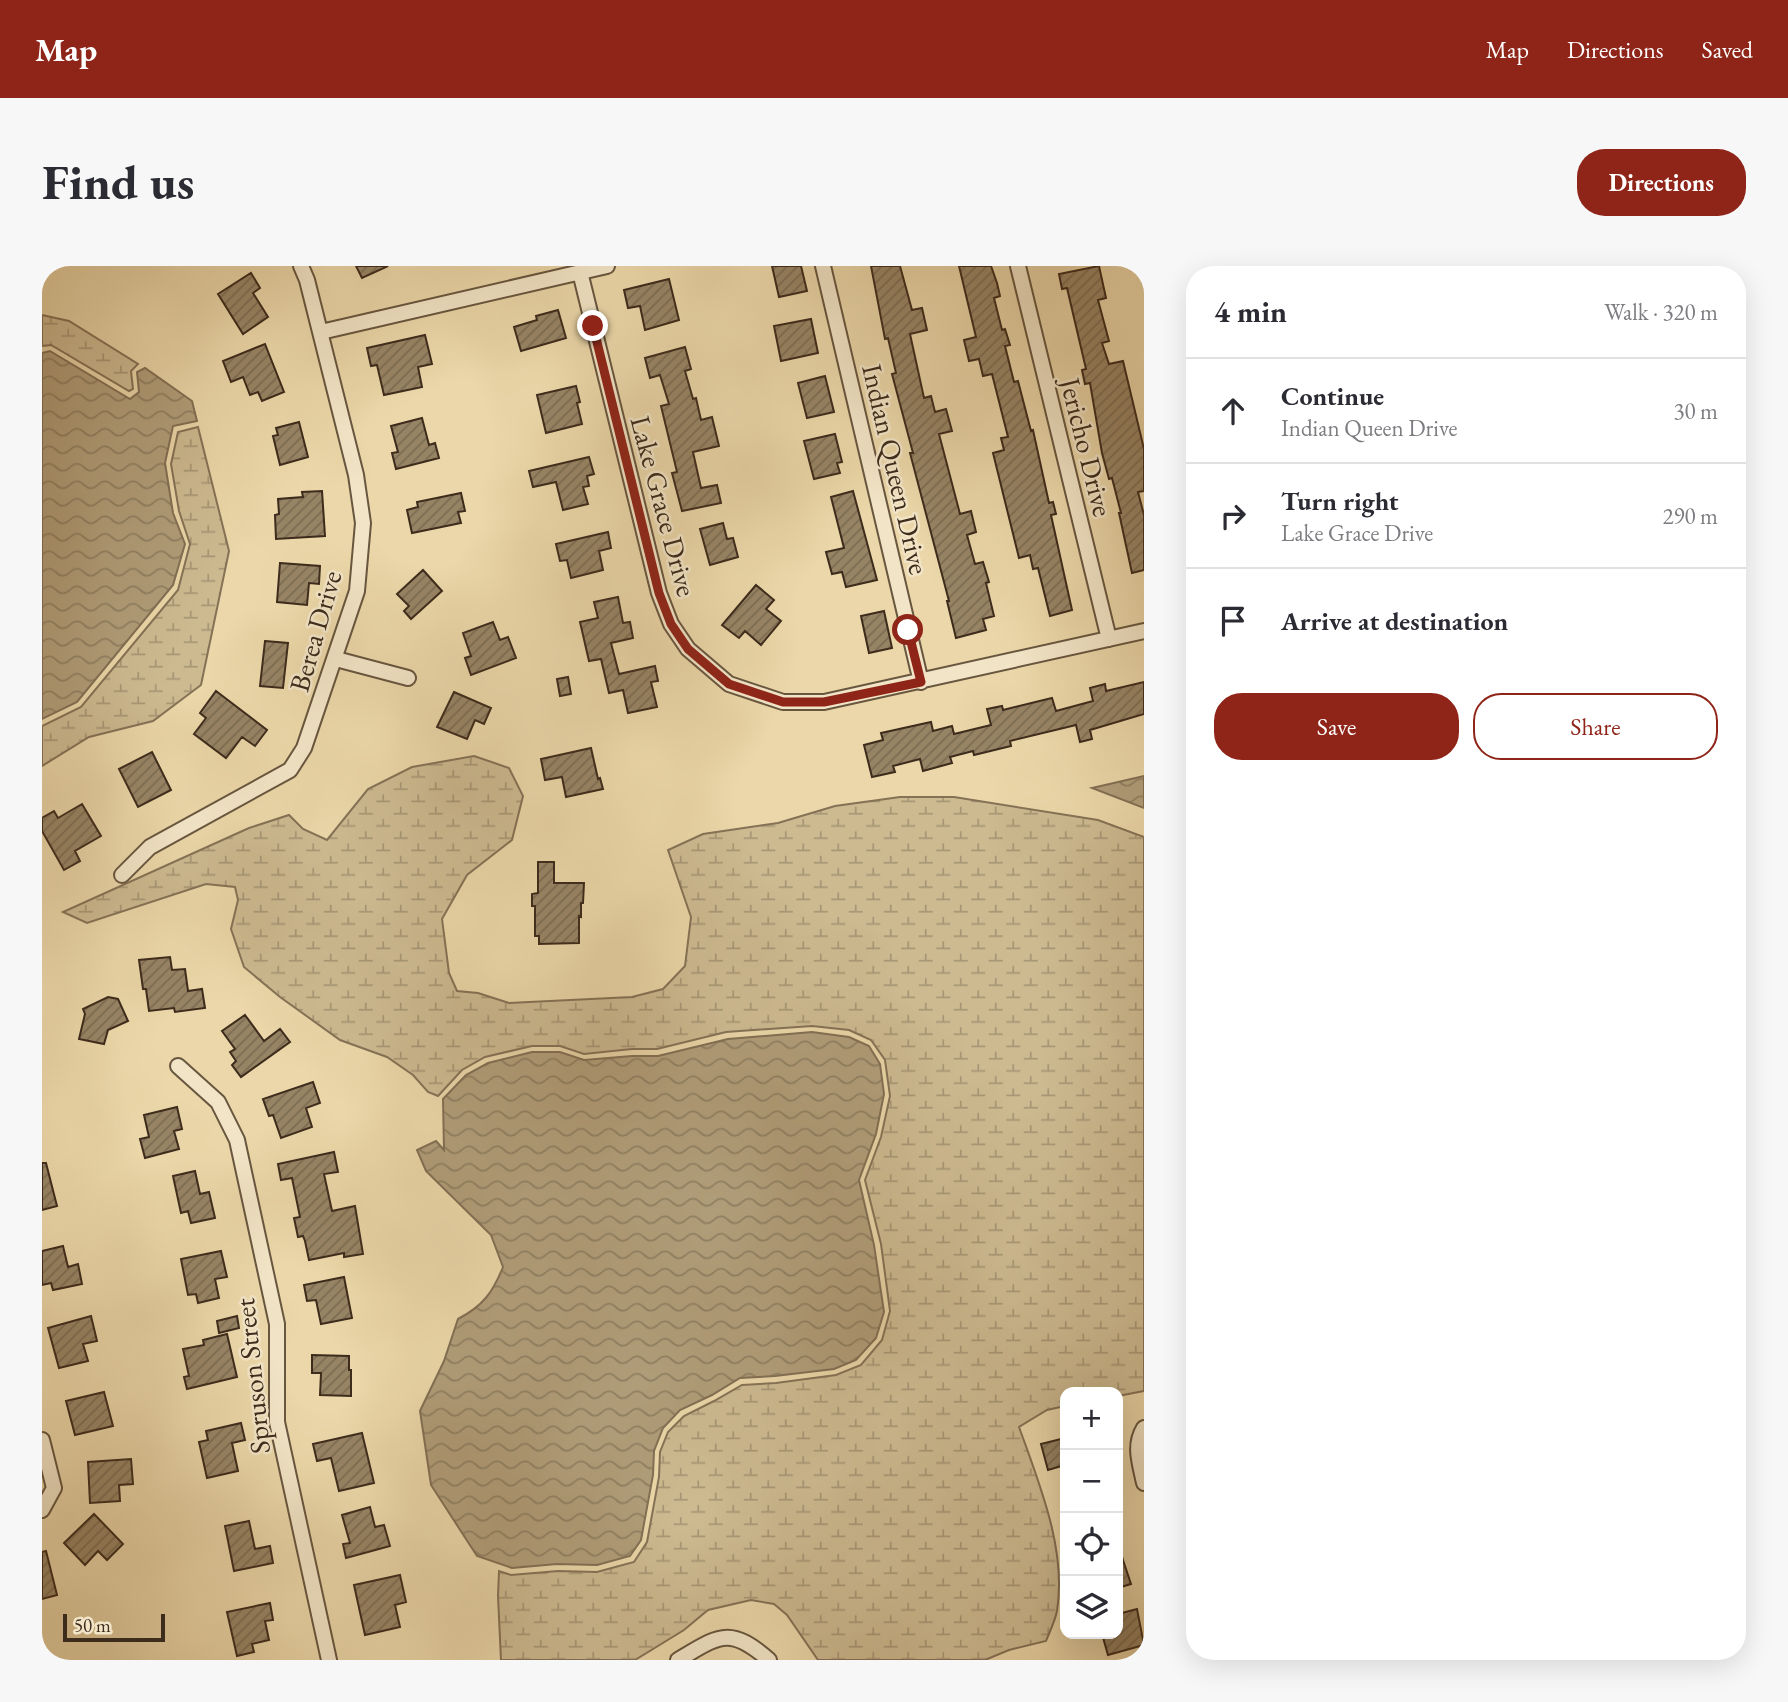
<!DOCTYPE html>
<html lang="en">
<head>
<meta charset="utf-8">
<style>
	body { margin:0; font-family:"EB Garamond",serif; background:#f7f7f7; color:#2b2b33 }
	.controls { position:absolute; right:21px; bottom:21px; display:grid; overflow:hidden; border-radius:14px; box-shadow:0 7px 28px #0002 }
	.controls button { width:63px; height:63px; display:grid; place-items:center; padding:0; border:0; border-bottom:2px solid #e1e1e2; background:#fff; color:#2b2b33; font:35px sans-serif }
	.scale { position:absolute; left:21px; bottom:18px; width:102px; box-sizing:border-box; padding-left:7px; border:4px solid #3d2b1c; border-top:0; font-size:19px; line-height:24px; white-space:nowrap; color:#3d2b1c; -webkit-text-stroke:5px #f2e5c7; paint-order:stroke }
	.stop { position:absolute; width:21px; height:21px; margin:-16px; border:5px solid #8f2418; border-radius:50%; background:#fff }
	.stop.end { background:#8f2418; border-color:#fff; box-shadow:0 2px 7px #0008 }
	.list { margin:0; padding:0; list-style:none }
	h2 { display:flex; justify-content:space-between; align-items:center; height:91px; margin:0; padding:0 28px; font-size:30px }
	h2 small { font-size:23px; font-weight:400; color:#7c7c81 }
	.list li { display:grid; grid-template-columns:46px 1fr auto; gap:21px; align-items:center; box-sizing:border-box; height:105px; padding:0 28px; border-top:2px solid #e1e1e2 }
	.list b { display:block; font-size:26px; white-space:nowrap }
	.list p { margin:0; font-size:23px; white-space:nowrap; color:#7c7c81 }
	.list em { font-size:23px; font-style:normal; color:#7c7c81 }
	.actions { display:flex; gap:14px; padding:21px 28px }
	.actions a { flex:1; padding:16px 0; border:2px solid #8f2418; border-radius:28px; text-align:center; font-size:24px; color:#8f2418 }
	.actions .main { background:#8f2418; color:#fff }
	.icon { flex:none; width:38px; height:38px; fill:none; stroke:currentColor; stroke-width:2; stroke-linecap:round; stroke-linejoin:round }
	.map { position:relative; flex:none; width:1102px; height:1394px; overflow:hidden; border-radius:28px }
	header { display:flex; align-items:center; gap:42px; box-sizing:border-box; height:98px; padding:0 35px; background:#8f2418; color:#fff }
	header strong { font-size:33px }
	nav { display:flex; gap:38px; margin-inline-start:auto; font-size:24px }
	.intro { display:flex; align-items:center; justify-content:space-between; box-sizing:border-box; height:168px; padding:0 42px }
	h1 { margin:0; font-size:49px }
	.button { padding:18px 32px; border-radius:28px; background:#8f2418; color:#fff; font-size:24px; font-weight:700 }
	main { display:flex; gap:42px; padding:0 42px }
	aside { flex:1; background:#fff; border-radius:28px; box-shadow:0 7px 28px #0002 }
	.map>svg:first-child { display:block }
	.wetland { fill:url(#wetland-marsh); stroke:#857256; stroke-width:2 }
	.water { fill:url(#water-waves); stroke:#826f54; stroke-width:2 }
	.building { fill:url(#building-hatch); stroke:#3d2b1c; stroke-width:2 }
	.lines { fill:none; stroke-linecap:round; stroke-linejoin:round }
	.minor-casing { stroke:#68563f; stroke-width:18 }
	.minor { stroke:#f2e5c7; stroke-width:14 }
	.route { stroke:#8f2418; stroke-width:9 }
	.labels { text-anchor:middle; stroke-width:5; stroke-linejoin:round; paint-order:stroke }
	.street-label { font-size:28px; fill:#3d2b1c; stroke:#f2e5c7 }
</style>
</head>
<body>
<header>
<strong>Map</strong>
<nav><a>Map</a><a>Directions</a><a>Saved</a></nav>
</header>
<div class="intro"><h1>Find us</h1><a class="button">Directions</a></div>
<main>
<div class="map">
<svg width="1102" height="1394" viewBox="0 0 1102 1394">
	<defs>
		<pattern id="wetland-marsh" width="20" height="14" patternUnits="userSpaceOnUse" patternTransform="scale(1.75)"><rect width="20" height="14" fill="#cdba91"/><path d="M1 5h8M5 5V1M11 12h8M15 12V8" fill="none" stroke="#a89776"/></pattern>
		<pattern id="water-waves" width="16" height="10" patternUnits="userSpaceOnUse" patternTransform="scale(1.75)"><rect width="16" height="10" fill="#b09d79"/><path d="M0 5q4-4 8 0t8 0" fill="none" stroke="#908062"/></pattern>
		<pattern id="building-hatch" width="6" height="6" patternUnits="userSpaceOnUse" patternTransform="scale(1.75)"><rect width="6" height="6" fill="#978465"/><path d="M-1 1l2-2M0 6l6-6M5 7l2-2" fill="none" stroke="#7c6c52"/></pattern>
	</defs>
	<rect width="100%" height="100%" fill="#ebd7a9"/>
	<filter id="stains"><feTurbulence type="fractalNoise" baseFrequency=".00286" numOctaves="4"/><feColorMatrix values="0 0 0 0 .2 0 0 0 0 .09 0 0 0 0 .02 0 0 0 .5 -.17"/></filter>
	<radialGradient id="worn" r=".72"><stop offset=".6" stop-color="#630" stop-opacity="0"/><stop offset="1" stop-color="#630" stop-opacity=".3"/></radialGradient>
	<path class="wetland" d="M0,49L27,55L96,98L89,105L91,123L87,125L9,79L0,80Z
		M156,161L187,285L159,419L111,455L47,471L0,500V460L39,441L136,324L148,278L137,245L129,198L136,166Z
		M432,490L467,502L481,530L470,574L425,609L400,653L407,707L415,725L436,727L467,737L590,731L621,723L643,700L649,651L626,584L661,568L736,557L793,540L858,531H912L1056,554L1102,571V1125L1076,1130V1126H1023V1140L1005,1144L977,1161C997,1217 1025,1284 1015,1345C1013,1355 1008,1365 1004,1375L967,1384L943,1394H776L745,1349L732,1338L709,1334L666,1344L642,1364L593,1394H459L456,1330L457,1305L469,1309L516,1305L555,1306L592,1296L605,1276L617,1211L618,1186L626,1166L642,1150L672,1135L700,1119L734,1117L794,1109L819,1099L840,1074L848,1045L839,978L823,914L839,871L848,830L843,794L829,774L807,764L770,760L684,766L615,783H590L542,788L518,780H490L443,791L420,804L396,830L386,826L371,809L345,791L298,774L238,731L202,701L189,663L196,634L193,621L164,618L45,657L21,646L207,562L247,549L261,563L285,574L326,523L370,501Z"/>
	<path class="water" d="M8,85L88,133L97,126L95,106L103,102L150,135L155,155L131,160L123,197L131,247L143,278L131,319L35,436L0,453V87Z
		M1102,510V542L1050,522Z
		M770,766L807,771L827,780L838,798L842,828L834,868L817,914L832,979L842,1046L834,1072L814,1094L792,1103L733,1110L698,1112L670,1129L638,1144L621,1162L612,1185L611,1209L599,1274L588,1290L555,1299L515,1298L470,1302L435,1290L389,1219L378,1145L402,1095L416,1053C441,1040 451,1026 461,1001L449,969L384,905L375,884L394,875L402,884L401,833L424,809L446,797L490,786H518L542,794L590,790H616L686,773Z"/>
	<path class="building" d="M314,0H346L320,12Z
		M730,0H759L765,25L737,31Z
		M829,0H858L870,44L880,42L885,64L868,68L882,132L889,130L893,146L904,143L910,165L897,168L918,248L929,245L934,266L925,269L933,298L941,296L947,316L944,317L952,350L941,353L944,364L914,372L905,335H907L868,187H871L850,108L854,107L846,72L843,73Z
		M917,0H949L955,17L958,30L952,32L960,64L963,63L968,79L963,80L972,116L976,115L989,165L991,164L1007,237L1011,236L1014,248L1009,249L1030,344L1008,350L996,302L991,303L988,289L977,292L951,187L962,184L959,172L966,171L950,108L941,110L937,93L927,95L922,74L934,71Z
		M1057,0L1064,32L1056,34L1067,75L1060,77L1067,98L1081,95L1102,183V225L1096,226L1102,249V304L1090,307L1077,247H1079L1070,212L1067,213L1060,187L1048,117L1043,118L1040,104L1044,103L1025,22L1020,23L1017,8Z
		M209,7L218,22L211,27L226,51L201,68L176,28Z
		M627,13L637,54L603,64L598,40L586,42L582,24Z
		M516,44L524,72L479,85L472,61L495,54L494,50Z
		M769,53L776,87L739,95L732,60Z
		M383,69L390,98L376,101L380,121L342,129L335,99L329,100L325,82Z
		M223,78L242,126L220,135L216,126L208,129L201,111L189,116L181,95Z
		M643,81L649,103L643,105L651,133L654,132L659,154L670,151L677,180L651,186L659,222L675,219L679,237L640,245L630,207L635,206L619,140L627,138L618,109L608,112L603,92Z
		M783,110L792,146L765,152L756,117Z
		M534,120L538,136L535,137L540,158L504,167L495,129Z
		M380,152L387,179L393,177L397,192L354,203L350,187L356,186L349,160Z
		M257,156L266,191L238,199L231,170L236,169L234,162Z
		M793,168L800,196L795,197L798,207L772,213L762,175Z
		M547,191L552,208L545,210L547,220L541,221L546,238L521,244L514,216L491,221L487,205Z
		M280,225L283,270L234,273L233,249L237,248L236,233L261,231L260,226Z
		M811,225L835,314L804,321L800,306L790,308L784,286L802,282L789,231Z
		M419,227L423,245L416,246L419,257L370,267L365,244L376,241L375,236Z
		M681,257L685,273L691,272L696,291L668,299L658,263Z
		M566,266L569,282L557,285L561,304L529,312L525,294L518,295L514,278Z
		M238,297L278,300L277,318L267,317L265,339L235,336Z
		M381,304L400,325L369,353L362,345L367,340L355,328Z
		M714,319L732,334L724,343L739,355L719,379L703,365L697,372L680,359Z
		M576,331L581,357L588,356L591,372L569,377L577,408L613,400L616,415L609,416L615,441L586,447L581,424L567,427L559,393L547,395L538,356L556,352L552,336Z
		M842,345L850,382L827,387L819,350Z
		M451,356L458,374L466,371L474,392L429,409L423,392L429,390L421,367Z
		M223,375L246,377L241,422L218,420Z
		M526,411L529,428L518,430L515,413Z
		M1102,416V448L1048,464L1050,473L1038,476L1034,459L968,475L969,480L932,489L931,485L908,491L910,497L881,505L878,493L851,500L853,506L830,511L822,479L841,474L839,467L889,456L891,465L910,460L912,468L949,459L945,443L960,440L961,444L1010,432L1014,445L1051,435L1048,422L1063,418L1064,425Z
		M174,425L225,464L213,480L200,471L184,492L152,468L164,452L158,447Z
		M412,426L449,442L442,458L433,454L425,473L395,461Z
		M549,482L556,513L558,512L561,523L524,531L520,511L503,514L499,493Z
		M110,486L129,524L96,541L77,503Z
		M40,538L59,570L33,585L38,595L22,604L0,565V552L12,545L16,552Z
		M496,596H512V617H542L541,637H539V651L537,650V677L497,678V670H493V640H490V628L496,627Z
		M128,691L130,704L143,703L146,725L160,723L163,742L133,746L132,742L107,745L104,723H101L97,694Z
		M66,731L76,733L86,755L66,764L62,778L37,773L43,748L41,743Z
		M203,749L222,775L238,763L248,776L199,811L190,799L194,795L188,786L193,783L180,765Z
		M271,816L278,837L264,842L270,861L239,872L231,849L227,850L221,833Z
		M135,841L140,863L132,865L137,883L103,892L98,873L107,871L102,849Z
		M292,886L296,906L282,908L290,945L313,940L321,988L302,991V987L267,994L263,975L261,970L256,971L252,952L258,951L250,912L239,914L236,898Z
		M0,897H4L15,940L0,944Z
		M153,905L158,928L167,926L173,952L149,957L146,945L139,947L131,910Z
		M21,980L26,1001L36,998L40,1018L11,1024L9,1017L0,1019V985Z
		M179,985L185,1011L173,1013L177,1032L156,1037L154,1028L146,1029L139,993Z
		M302,1011L310,1052L279,1058L274,1034L265,1035L262,1019Z
		M49,1050L55,1075L41,1078L46,1095L17,1102L6,1062Z
		M195,1050L197,1062L177,1067L175,1055Z
		M185,1068L195,1111L145,1123L142,1111L147,1110L141,1083L162,1079L161,1074Z
		M270,1089L307,1090V1104H309V1130L278,1129L279,1107H270Z
		M62,1126L71,1160L33,1169L24,1135Z
		M199,1157L203,1174L190,1177L196,1205L165,1212L157,1176L166,1174L164,1165Z
		M320,1167L332,1217L297,1225L289,1192L275,1195L271,1178Z
		M1023,1172V1199L1006,1204L999,1178Z
		M89,1193L91,1218L77,1219L78,1235L48,1237L46,1196Z
		M328,1241L333,1261L342,1259L348,1280L304,1292L301,1278L308,1277L300,1249Z
		M52,1248L81,1278L65,1294L56,1285L43,1299L22,1277Z
		M207,1255L213,1283L228,1280L231,1297L192,1305L183,1260Z
		M4,1285L15,1329L0,1333V1286Z
		M1076,1285H1078L1089,1318L1076,1322Z
		M358,1309L364,1336L353,1339L358,1361L323,1369L312,1319Z
		M228,1337L231,1354L223,1355L227,1374L210,1378L212,1386L195,1390L185,1346Z
		M1095,1343L1102,1379L1066,1389L1060,1368H1076V1348Z"/>
	<g class="lines">
		<defs>
			<path id="minor" d="M781,0L879,416
				M976,0L1067,373
				M538,6L617,327L629,358L646,383L687,418L741,436H782L1102,365
				M279,66L565,0
				M294,393L366,412
				M80,609L108,581L248,504L262,482L315,325L321,257L314,209L265,14L259,0
				M136,800L176,836L195,874L235,1058V1156L287,1394
				M1102,1162C1091,1180 1098,1197 1102,1217
				M0,1174L12,1222L0,1244
				M636,1394C677,1370 687,1359 727,1394"/>
		</defs>
		<use href="#minor" class="minor-casing"/>
		<use href="#minor" class="minor"/>
	</g>
	<g class="lines">
		<path class="route" d="M551,60L617,327L629,358L646,383L687,418L741,436H782L879,416L866,364"/>
	</g>
	<g class="labels">
		<g class="street-label">
			<text transform="translate(1045 181) rotate(76)" y="10">Jericho Drive</text>
			<text transform="translate(854 203) rotate(77)" y="10">Indian Queen Drive</text>
			<text transform="translate(622 240) rotate(75)" y="10">Lake Grace Drive</text>
			<text transform="translate(273 365) rotate(-74)" y="10">Berea Drive</text>
			<text transform="translate(210 1110) rotate(-96)" y="10">Spruson Street</text>
		</g>
	</g>
	<rect width="100%" height="100%" filter="url(#stains)"/>
	<rect width="100%" height="100%" fill="url(#worn)"/>
</svg>
<div class="controls">
<button>+</button>
<button>−</button>
<button><svg class="icon" aria-label="locate" viewBox="0 0 24 24"><circle cx="12" cy="12" r="6"/><path d="M12 2v4M12 18v4M2 12h4M18 12h4"/></svg></button>
<button><svg class="icon" aria-label="layers" viewBox="0 0 24 24"><path d="M12 4l9 5-9 5-9-5zM3 14l9 5 9-5"/></svg></button>
</div>
<div class="scale">50 m</div>
<div class="stop" style="left:866px;top:364px"></div>
<div class="stop end" style="left:551px;top:60px"></div>
</div>
<aside>
<h2>4 min<small>Walk · 320 m</small></h2>
<ul class="list">
<li><svg class="icon" aria-label="ahead" viewBox="0 0 24 24"><path d="M12 20V5M6 11l6-6 6 6"/></svg><div><b>Continue</b><p>Indian Queen Drive</p></div><em>30 m</em></li>
<li><svg class="icon" aria-label="right" viewBox="0 0 24 24"><path d="M7 20v-9h11M14 6l5 5-5 5"/></svg><div><b>Turn right</b><p>Lake Grace Drive</p></div><em>290 m</em></li>
<li><svg class="icon" aria-label="arrive" viewBox="0 0 24 24"><path d="M6 21V4h12l-3 4 3 4H6"/></svg><div><b>Arrive at destination</b></div></li>
</ul>
<div class="actions"><a class="main">Save</a><a>Share</a></div>
</aside>
</main>
</body>
</html>
